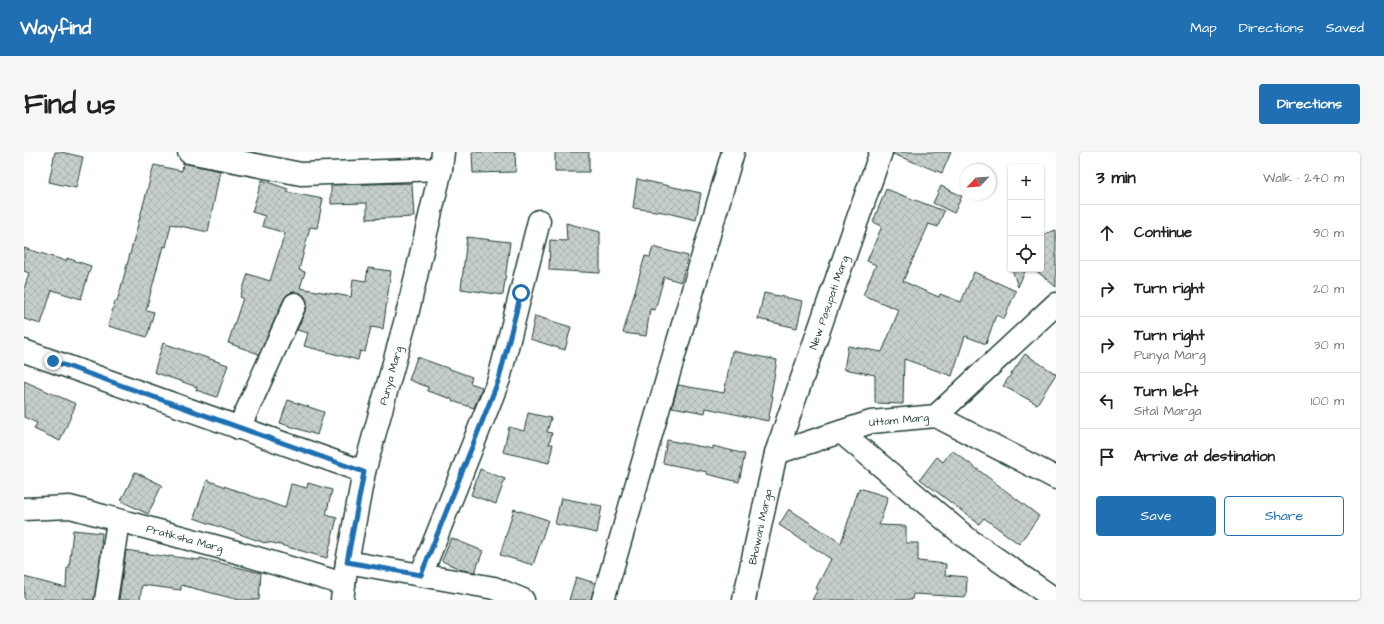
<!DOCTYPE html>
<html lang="en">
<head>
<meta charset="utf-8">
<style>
	body { margin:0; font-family:"Architects Daughter",sans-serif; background:#f6f6f6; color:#202124 }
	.controls { position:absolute; right:12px; top:12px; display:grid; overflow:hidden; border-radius:4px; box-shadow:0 1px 3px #0004 }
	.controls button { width:36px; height:36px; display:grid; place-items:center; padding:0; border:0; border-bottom:1px solid #e0e0e0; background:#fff; color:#202124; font:20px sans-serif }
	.compass { position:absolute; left:936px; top:12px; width:36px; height:36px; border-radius:50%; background:#fff; box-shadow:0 1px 3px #0004; rotate:245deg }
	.stop { position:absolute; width:12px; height:12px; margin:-9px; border:3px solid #1f6fb2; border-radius:50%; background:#fff }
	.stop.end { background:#1f6fb2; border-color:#fff; box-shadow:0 1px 4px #0008 }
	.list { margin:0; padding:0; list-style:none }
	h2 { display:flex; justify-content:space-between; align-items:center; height:52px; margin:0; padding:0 16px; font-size:17px }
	h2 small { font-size:13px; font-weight:400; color:#757577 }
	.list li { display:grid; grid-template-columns:26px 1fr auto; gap:12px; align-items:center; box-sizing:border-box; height:56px; padding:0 16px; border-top:1px solid #e0e0e0 }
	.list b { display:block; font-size:15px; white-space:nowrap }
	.list p { margin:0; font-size:13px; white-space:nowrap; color:#757577 }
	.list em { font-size:13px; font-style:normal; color:#757577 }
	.actions { display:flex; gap:8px; padding:12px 16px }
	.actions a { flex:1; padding:9px 0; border:1px solid #1f6fb2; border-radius:4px; text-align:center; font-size:14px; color:#1f6fb2 }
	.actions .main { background:#1f6fb2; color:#fff }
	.icon { flex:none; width:22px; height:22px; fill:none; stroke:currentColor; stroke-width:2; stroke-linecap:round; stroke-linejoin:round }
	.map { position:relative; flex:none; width:1032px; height:448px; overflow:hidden; border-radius:4px }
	header { display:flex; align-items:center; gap:24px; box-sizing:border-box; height:56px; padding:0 20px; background:#1f6fb2; color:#fff }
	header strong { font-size:19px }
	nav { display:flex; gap:22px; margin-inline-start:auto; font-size:14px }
	.intro { display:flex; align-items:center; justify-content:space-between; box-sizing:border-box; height:96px; padding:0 24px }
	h1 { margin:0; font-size:28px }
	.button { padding:10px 18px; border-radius:4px; background:#1f6fb2; color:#fff; font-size:14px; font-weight:700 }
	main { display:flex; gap:24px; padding:0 24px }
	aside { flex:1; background:#fff; border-radius:4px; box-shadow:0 1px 3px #0004 }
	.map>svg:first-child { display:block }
	.building { fill:url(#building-cross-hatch); stroke:#1f3d34 }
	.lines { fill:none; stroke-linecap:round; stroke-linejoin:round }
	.minor-casing { stroke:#1f3d34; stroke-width:25 }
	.minor { stroke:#fff; stroke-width:22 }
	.route { stroke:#1f6fb2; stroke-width:5 }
	.labels { text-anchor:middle; stroke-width:3.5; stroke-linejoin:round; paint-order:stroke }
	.street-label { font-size:11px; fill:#1f3d34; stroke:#fff }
</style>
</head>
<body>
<header>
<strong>Wayfind</strong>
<nav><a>Map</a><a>Directions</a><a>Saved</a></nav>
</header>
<div class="intro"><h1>Find us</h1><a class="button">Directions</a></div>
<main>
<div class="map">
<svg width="1032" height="448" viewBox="0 0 1032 448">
	<defs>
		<pattern id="building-cross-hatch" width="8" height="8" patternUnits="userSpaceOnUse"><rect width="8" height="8" fill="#c7cfcc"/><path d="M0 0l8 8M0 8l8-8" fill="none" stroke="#aab3b0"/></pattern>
	</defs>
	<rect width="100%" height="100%" fill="#fff"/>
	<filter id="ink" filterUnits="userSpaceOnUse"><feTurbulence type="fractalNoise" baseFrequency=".025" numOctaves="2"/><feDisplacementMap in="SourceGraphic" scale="8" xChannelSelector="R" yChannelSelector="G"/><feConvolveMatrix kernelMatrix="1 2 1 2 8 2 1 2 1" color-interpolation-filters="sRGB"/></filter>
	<g filter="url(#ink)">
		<path class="building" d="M31,0H37L59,5L52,36L25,30Z
			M448,0H491L492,20L449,21Z
			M531,0H565V20H531Z
			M869,0H927L918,21L869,2Z
			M159,11L196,19L184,80L147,72L142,95L139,94L122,158L130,160L123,185L84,174L91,149L93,150L130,13L158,19Z
			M613,27L677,41L672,68L639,60L609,56Z
			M238,28L264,37L263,40L299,47L293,76L286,75L275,118L281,120L276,136L327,145L329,127L342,129L344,116L367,119L359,177L347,175L341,200L336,199L334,208L280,194L284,181L273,178L282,157L283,150L281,145L276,141L270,140L264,142L260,147L235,202L204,191L219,146L216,145L224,122L246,129L261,81L238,74L241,64L228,60Z
			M388,31L390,65L343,67V51L307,52V33Z
			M917,34L938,44L930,61L909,51Z
			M862,37L920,59L914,75L905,72L879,129L896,137L915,145L916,142L937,150L950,120L992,139L980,167L972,163L962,192L941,184L928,224L880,207L879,252L851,251V223L820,217L824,194L858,200L875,158L839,143L852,113L843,109L858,74L849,70Z
			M542,71L576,80V121L525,118L526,88L543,89Z
			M1032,78V135L1010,117H1017V83Z
			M443,85L486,90L479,143L437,137Z
			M629,95L664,104L657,130L640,125L631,158L626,157L622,184L599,181L621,104L626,105Z
			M0,96L42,109L43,106L67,114L57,147L28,138L17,172L0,167V137L5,121L0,119Z
			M988,117H1002L994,135Z
			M740,141L779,149L773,176L734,167Z
			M511,164L547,175L541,198L506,187Z
			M139,191L204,213L193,245L172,238L173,235L130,220Z
			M708,199L753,208L747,243L749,244L744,269L682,256L681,261L648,255L654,233L700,241Z
			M1001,202L1032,222L1013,252L979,234Z
			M393,205L448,225L446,231L458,235L450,256L428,249V247L403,239L404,235L385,228Z
			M0,229L52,252L36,289L10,277L13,271L0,265Z
			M264,248L300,260L293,283L256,271Z
			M504,261L527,266L523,280L528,281L525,292H529L525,311L479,300L485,275L500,279Z
			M643,288L689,297V294L721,302L715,330L683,322V320L639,311Z
			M928,298L1015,364L995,392L960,366L955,372L896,327L913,305L919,310Z
			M456,317L481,327L472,352L447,343Z
			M111,320L138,333L124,362L97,349Z
			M183,328L261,356L267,332L283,336L284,331L308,338L302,363L313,366L303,406L249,391L241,390V391L170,366Z
			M835,336L864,345L855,373L882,374V391H894V409L922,412L921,423L943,425L942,445L889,442L888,448H788L794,437L792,436L807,407L755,373L765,357L817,391Z
			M537,346L578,354L573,381L531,372Z
			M490,357L524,368L509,413L476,403Z
			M49,378L78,381L77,393L78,394L70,448L17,447V448H0V425L42,436L43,416H45Z
			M427,386L459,399L451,420L438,418L418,409Z
			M102,398L145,405V404L175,408L176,406L237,421L235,448H215L157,433V438L118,433L116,448H95Z
			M552,425L571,431L567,448H545Z"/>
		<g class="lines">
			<defs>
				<g id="minor">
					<path d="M165,0L277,22L417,17"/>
					<path d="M0,199L340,320"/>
					<path d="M912,264L1032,326"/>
					<path d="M215,276L271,152"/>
					<path d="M817,280L944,387L1032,448"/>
					<path id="s1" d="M752,301L847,270L912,264L1032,152"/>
					<path id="s2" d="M0,357L46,355L209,399L320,432"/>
					<path d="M323,410L470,436L499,448"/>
					<path d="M397,423L475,227L515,69"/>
					<path d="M82,448L94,369"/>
					<path id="s3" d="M318,448L323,410L340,320L382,167L417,17L419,0"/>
					<path d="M579,448L709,0"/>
					<path id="s4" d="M720,448L752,301L857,0"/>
				</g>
			</defs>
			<use href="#minor" class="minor-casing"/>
			<use href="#minor" class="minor"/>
		</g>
	</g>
	<g class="lines" filter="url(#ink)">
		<path class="route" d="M29,209L340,320L323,410L397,423L475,227L497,141"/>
	</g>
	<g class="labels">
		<g class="street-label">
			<text dy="4" stroke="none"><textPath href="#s4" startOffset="310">New Pasupati Marg</textPath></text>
			<text dy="4" stroke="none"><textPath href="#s3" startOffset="230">Punya Marg</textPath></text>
			<text dy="4" stroke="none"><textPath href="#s1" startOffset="128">Uttam Marg</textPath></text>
			<text dy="4" stroke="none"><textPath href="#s4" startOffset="75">Bhawani Marga</textPath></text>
			<text dy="4" stroke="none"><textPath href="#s2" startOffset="165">Pratiksha Marg</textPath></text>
		</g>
	</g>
</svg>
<div class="controls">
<button>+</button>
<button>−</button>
<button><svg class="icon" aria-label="locate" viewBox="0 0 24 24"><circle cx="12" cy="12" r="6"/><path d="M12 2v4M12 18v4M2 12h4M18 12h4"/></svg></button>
</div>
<svg class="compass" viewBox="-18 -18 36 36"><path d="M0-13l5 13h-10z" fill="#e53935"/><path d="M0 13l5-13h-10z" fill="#757577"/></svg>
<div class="stop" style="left:497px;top:141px"></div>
<div class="stop end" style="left:29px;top:209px"></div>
</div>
<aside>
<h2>3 min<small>Walk · 240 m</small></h2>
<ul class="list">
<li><svg class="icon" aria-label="ahead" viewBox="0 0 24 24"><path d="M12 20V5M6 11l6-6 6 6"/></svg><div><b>Continue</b></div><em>90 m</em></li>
<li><svg class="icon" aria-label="right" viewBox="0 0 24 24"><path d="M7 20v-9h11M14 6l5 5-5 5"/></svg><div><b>Turn right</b></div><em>20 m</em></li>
<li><svg class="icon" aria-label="right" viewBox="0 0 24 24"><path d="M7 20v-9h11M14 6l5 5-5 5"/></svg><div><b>Turn right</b><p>Punya Marg</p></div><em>30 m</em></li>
<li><svg class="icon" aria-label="left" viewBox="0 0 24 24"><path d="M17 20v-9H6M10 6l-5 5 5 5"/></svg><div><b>Turn left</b><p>Sital Marga</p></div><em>100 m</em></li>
<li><svg class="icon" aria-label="arrive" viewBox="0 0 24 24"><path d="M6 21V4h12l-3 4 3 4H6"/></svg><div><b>Arrive at destination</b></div></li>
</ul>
<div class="actions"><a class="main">Save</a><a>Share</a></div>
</aside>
</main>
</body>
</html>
